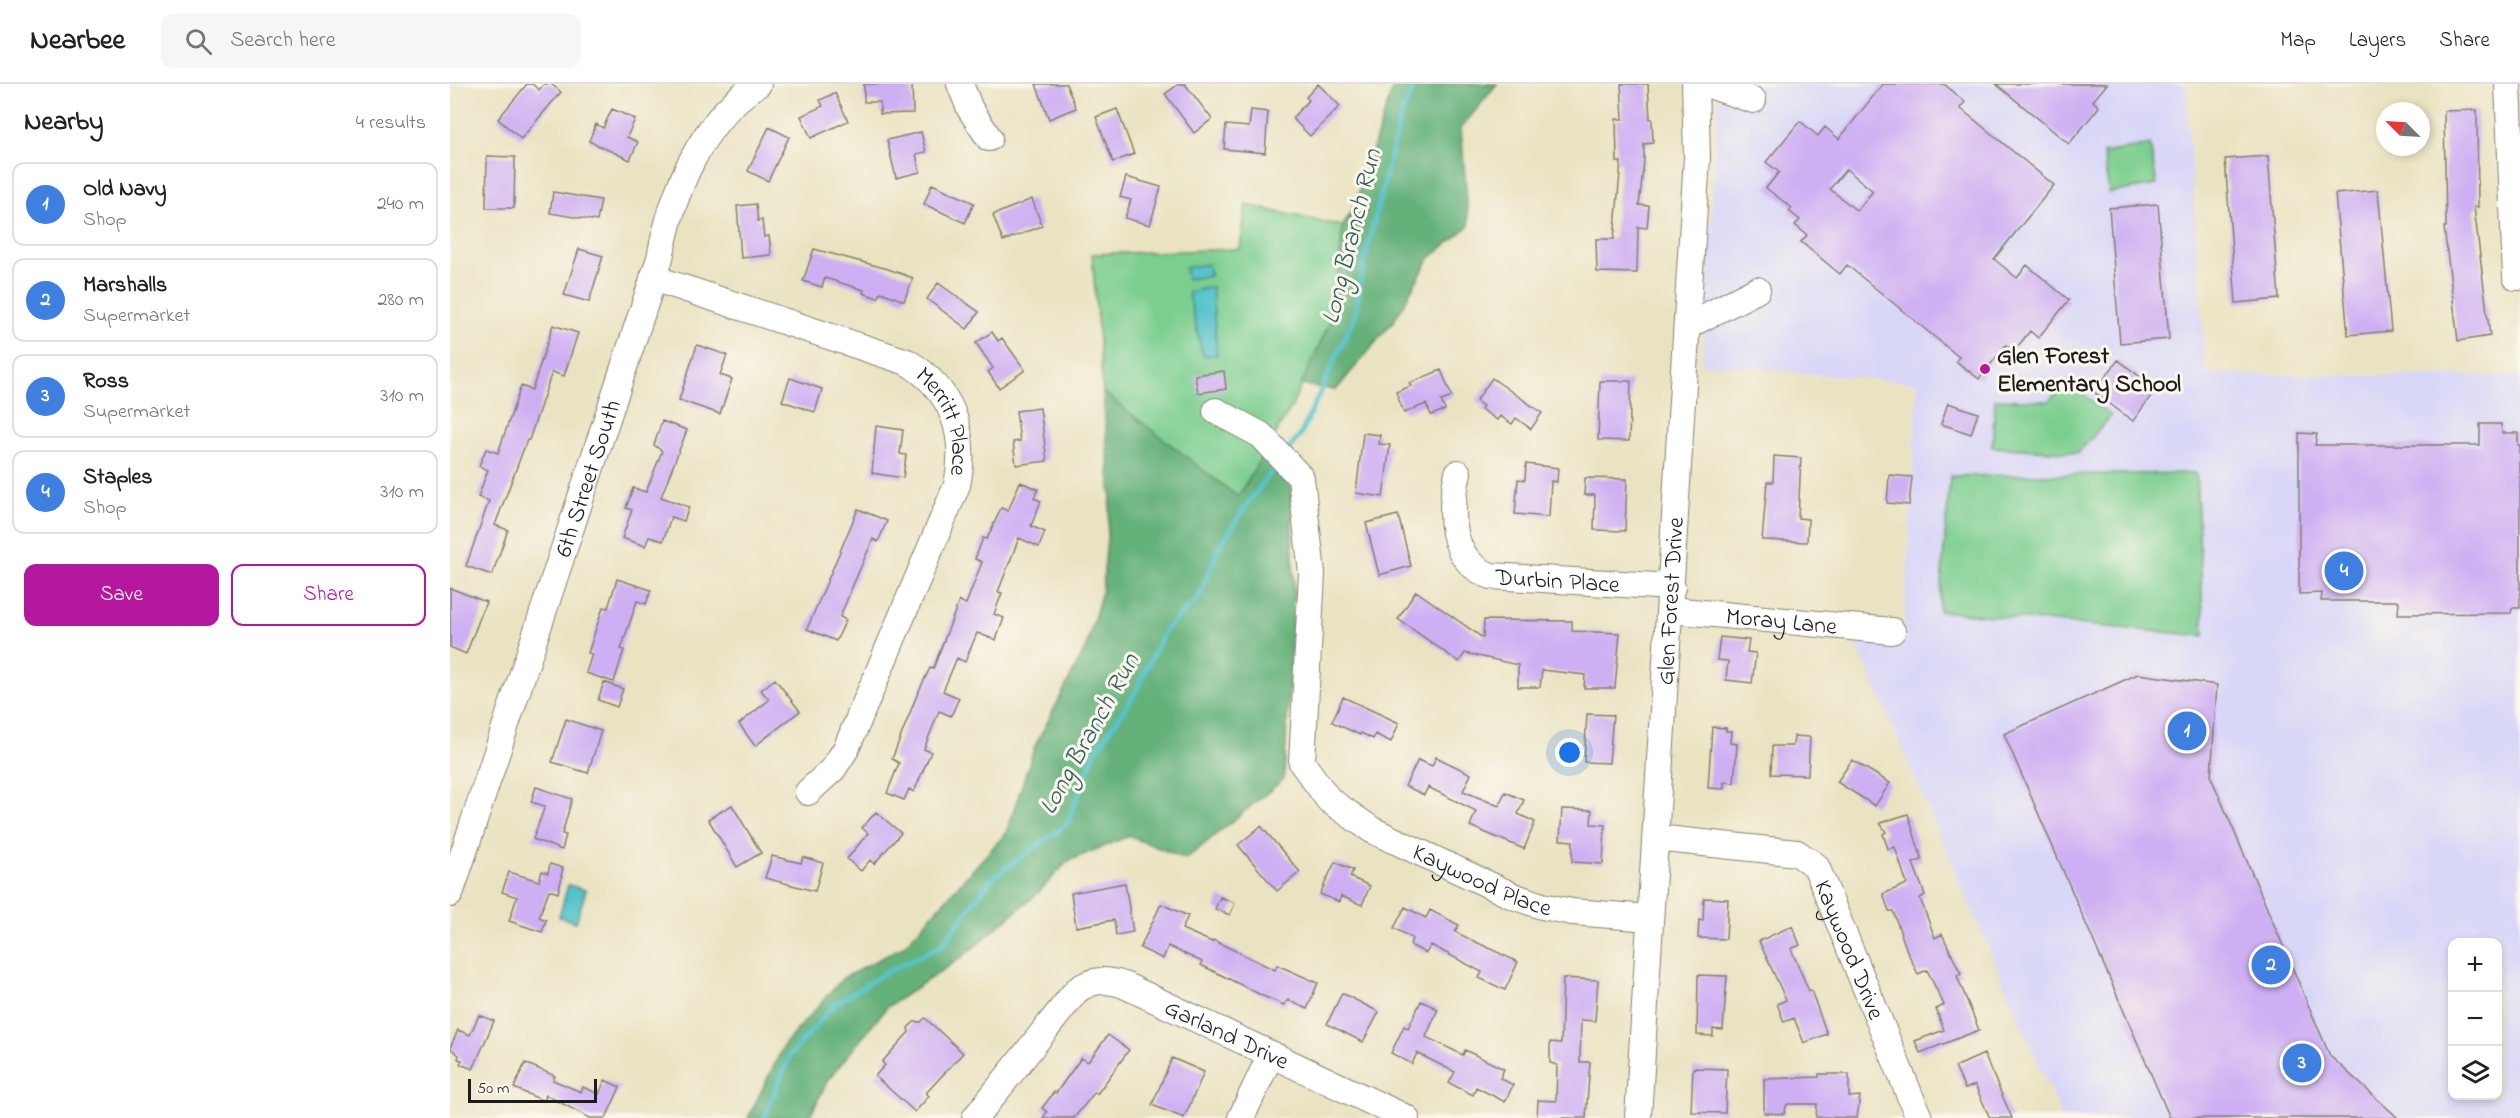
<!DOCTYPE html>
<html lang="en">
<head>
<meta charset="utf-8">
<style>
	body { margin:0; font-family:"Indie Flower",sans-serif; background:#f6f6f6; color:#202124 }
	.controls { position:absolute; right:18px; bottom:18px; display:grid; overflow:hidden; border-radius:12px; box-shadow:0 3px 9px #0003 }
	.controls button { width:54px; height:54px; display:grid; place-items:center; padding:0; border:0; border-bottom:2px solid #e0e0e0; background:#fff; color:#202124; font:30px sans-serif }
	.compass { position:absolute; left:1926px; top:18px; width:54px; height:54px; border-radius:50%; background:#fff; box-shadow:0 3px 9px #0003; rotate:294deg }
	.scale { position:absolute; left:18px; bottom:15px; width:129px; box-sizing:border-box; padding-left:6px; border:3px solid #1c1c1c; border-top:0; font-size:16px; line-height:21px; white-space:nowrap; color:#1c1c1c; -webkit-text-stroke:4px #fbf7ec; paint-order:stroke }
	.you { position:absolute; left:1120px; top:669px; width:21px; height:21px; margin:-15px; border:4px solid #fff; border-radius:50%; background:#1a73e8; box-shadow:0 0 0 9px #1a73e833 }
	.badge { display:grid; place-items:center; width:39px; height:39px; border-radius:50%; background:#b5179e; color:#fff; font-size:20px; font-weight:700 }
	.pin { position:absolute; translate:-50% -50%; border:3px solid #fff; box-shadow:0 2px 6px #0006 }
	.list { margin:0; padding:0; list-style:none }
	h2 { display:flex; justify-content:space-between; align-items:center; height:78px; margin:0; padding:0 24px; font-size:26px }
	h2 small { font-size:20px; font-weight:400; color:#757577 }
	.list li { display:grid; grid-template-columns:39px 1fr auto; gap:18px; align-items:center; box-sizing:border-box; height:84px; margin:0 12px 12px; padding:0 12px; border:2px solid #e0e0e0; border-radius:12px }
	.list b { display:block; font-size:22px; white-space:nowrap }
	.list p { margin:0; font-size:20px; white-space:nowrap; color:#757577 }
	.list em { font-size:20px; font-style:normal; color:#757577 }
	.actions { display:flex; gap:12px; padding:18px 24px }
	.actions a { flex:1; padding:14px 0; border:2px solid #b5179e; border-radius:12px; text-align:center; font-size:21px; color:#b5179e }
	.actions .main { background:#b5179e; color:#fff }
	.icon { flex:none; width:33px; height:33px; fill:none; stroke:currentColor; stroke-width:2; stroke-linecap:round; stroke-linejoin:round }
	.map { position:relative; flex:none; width:2070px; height:1034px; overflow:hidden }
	header { display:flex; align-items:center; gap:36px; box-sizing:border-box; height:84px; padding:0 30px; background:#fff; border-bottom:2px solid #e0e0e0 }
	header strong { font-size:28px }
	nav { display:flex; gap:33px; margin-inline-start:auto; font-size:21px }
	.search { width:420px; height:54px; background:#f6f6f6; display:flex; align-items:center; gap:15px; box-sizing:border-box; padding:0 21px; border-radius:12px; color:#757577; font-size:22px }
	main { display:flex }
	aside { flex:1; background:#fff }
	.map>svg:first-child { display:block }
	.built { fill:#d9d7f7; fill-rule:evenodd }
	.green { fill:#7cce8f; stroke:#4c7556; stroke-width:1.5 }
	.forest { fill:#65b17a; stroke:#40664b; stroke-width:1.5 }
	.water { fill:#56c3cb; stroke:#397074; stroke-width:1.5 }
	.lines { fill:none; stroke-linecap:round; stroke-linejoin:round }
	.stream { stroke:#56c3cb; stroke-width:5 }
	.building { fill:#ceaff3; fill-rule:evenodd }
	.minor-casing { stroke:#83806f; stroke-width:28 }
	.minor { stroke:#fff; stroke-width:26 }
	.poi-dot { fill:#b5179e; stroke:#fbf7ec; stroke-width:2 }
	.labels { text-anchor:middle; stroke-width:6; stroke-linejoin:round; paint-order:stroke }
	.poi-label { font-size:24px; font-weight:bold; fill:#1c1c1c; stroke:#fbf7ec; text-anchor:start }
	.street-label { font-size:24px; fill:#1c1c1c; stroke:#fbf7ec }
	.water-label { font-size:26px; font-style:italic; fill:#335f62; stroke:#fbf7ec }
</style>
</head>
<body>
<header>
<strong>Nearbee</strong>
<div class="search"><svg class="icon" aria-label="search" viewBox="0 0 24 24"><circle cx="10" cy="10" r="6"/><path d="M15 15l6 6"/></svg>Search here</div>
<nav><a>Map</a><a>Layers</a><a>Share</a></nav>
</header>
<main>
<aside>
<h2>Nearby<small>4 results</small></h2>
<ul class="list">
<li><span class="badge" style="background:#3f7fe0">1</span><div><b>Old Navy</b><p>Shop</p></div><em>240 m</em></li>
<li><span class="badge" style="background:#3f7fe0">2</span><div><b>Marshalls</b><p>Supermarket</p></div><em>280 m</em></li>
<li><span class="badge" style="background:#3f7fe0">3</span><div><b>Ross</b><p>Supermarket</p></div><em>310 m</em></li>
<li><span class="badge" style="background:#3f7fe0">4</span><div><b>Staples</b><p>Shop</p></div><em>310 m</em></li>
</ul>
<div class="actions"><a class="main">Save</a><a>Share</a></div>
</aside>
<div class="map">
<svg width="2070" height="1034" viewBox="0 0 2070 1034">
	<rect width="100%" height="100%" fill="#fbf7ec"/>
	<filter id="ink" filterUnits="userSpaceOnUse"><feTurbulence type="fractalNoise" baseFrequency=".0167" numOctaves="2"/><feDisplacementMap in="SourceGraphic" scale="12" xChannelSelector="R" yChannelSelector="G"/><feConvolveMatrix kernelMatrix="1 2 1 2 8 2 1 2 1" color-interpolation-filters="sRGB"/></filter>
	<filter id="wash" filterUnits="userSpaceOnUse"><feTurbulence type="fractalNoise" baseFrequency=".008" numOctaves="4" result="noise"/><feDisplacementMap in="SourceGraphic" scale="24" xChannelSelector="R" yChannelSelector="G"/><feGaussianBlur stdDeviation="1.35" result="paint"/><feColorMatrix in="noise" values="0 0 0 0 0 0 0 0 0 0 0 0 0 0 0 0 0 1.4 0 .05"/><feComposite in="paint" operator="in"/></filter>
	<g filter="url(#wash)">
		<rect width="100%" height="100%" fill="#eae3c2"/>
		<path class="built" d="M1269,0H1735L1756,290L2070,292V1034H1612L1399,542L1454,546L1468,299L1252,280ZM2002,858H2048V1012H2002Z"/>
		<path class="green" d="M1700,61L1707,101L1659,109L1653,69Z
			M796,121L893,142L885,227L842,322L788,413L722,369L653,308L642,170L790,165Z
			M1616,297L1661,332L1628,369L1542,363L1545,315L1599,317Z
			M1746,389L1754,552L1489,527L1500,392Z"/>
		<path class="forest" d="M944,0H1047L1011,44L1019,142L979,175L945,235L886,306L851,301L885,227L893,142L905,120Z
			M653,308L788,413L812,373L841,402L844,505L834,695L736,775L679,752L618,777L589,808L511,874L437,923L378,996L359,1034H298L334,961L393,894L454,862L556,749L585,662L636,563L652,507L661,413Z"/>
		<path class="water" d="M758,180L760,192L737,195L735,184Z
			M762,203L767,271L753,272L738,208Z
			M118,801L136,806L126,838L109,833Z"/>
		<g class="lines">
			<path class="stream" d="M837,367L851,350L905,232L912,187L951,31L965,0
				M314,1034L340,971L385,920L433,890L491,862L542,794L617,740L645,668L684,611L715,546L749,513L768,465L798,419L828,379"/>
		</g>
		<g id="blocks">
			<path class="building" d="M77,0H82L89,6L94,0H101L111,8L71,55L48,35Z
				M414,0H462L463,29L430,30V18H414Z
				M586,0H616L626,24L599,35Z
				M729,0H735L762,35L744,49L715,10Z
				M868,0L890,22L860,52L842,34L859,16L856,13Z
				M1171,0H1198L1200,35H1202L1203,59L1194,60V77L1189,121L1199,122L1197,144L1188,143L1187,189L1147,188L1146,155H1164L1171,78H1167L1166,35H1173Z
				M1433,0H1494L1515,18L1510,24L1604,101L1544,175L1567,194L1577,181L1619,216L1588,254L1580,247L1564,267L1556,261L1529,295L1506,277L1509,273L1397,181L1390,190L1351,158L1357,151L1345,141L1350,136L1339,127L1342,124L1316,104L1329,88L1316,78L1350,37L1368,52L1375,43L1389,55ZM1396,85L1423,107L1407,127L1380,105Z
				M1546,0H1657L1643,17L1649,23L1619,60Z
				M385,9L398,37L361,54L351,32L373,22L370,16Z
				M162,25L185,35L177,53L188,58L180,76L139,57L146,40L153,44Z
				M667,25L684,70L663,78L646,33Z
				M801,26L818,28L815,69L774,65L776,41L799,43Z
				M2027,26L2028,123H2024L2040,252L2008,257L1994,143H1996L1994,27Z
				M319,43L339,53L318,97L298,87Z
				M471,48L476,68L466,70L470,88L446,94L437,56Z
				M37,72L65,73L64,124H36Z
				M1818,72L1829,215L1786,219L1775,75Z
				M676,93L711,103L700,141L675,134L681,116L670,113Z
				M482,100L524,119L515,139L474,120Z
				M1928,106L1941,247L1898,251L1885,110Z
				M103,108L151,116L147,137L100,129Z
				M582,115L592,142L553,157L543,131Z
				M306,120L308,137L312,136L314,153L319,152L321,171L291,174L287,122Z
				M1708,120L1719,255L1670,259L1659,124Z
				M129,165L153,172L139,218L114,211Z
				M364,165L438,185L463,194L454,217L431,208L428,214L413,209L414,206L375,194L372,203L353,197Z
				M488,199L529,228L517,245L477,215Z
				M103,241L128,249L114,292L102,288L79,356H77L45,441L58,446L42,491L16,482L39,417L28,413L38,386L29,382L36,365L48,369L71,302L82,306Z
				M542,248L548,257L552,254L575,286L549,304L538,288L543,284L526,259Z
				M247,261L277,271L270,291L282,295L270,330L229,316Z
				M1668,276L1706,305L1683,337L1644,308Z
				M991,286L1002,313L991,317L995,326L981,331L976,320L954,329L946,308L961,302L959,299Z
				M774,287L776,305L748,309L745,291Z
				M340,294L372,305L365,328L332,317Z
				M1042,294L1092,329L1081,345L1066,334L1062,340L1050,332L1047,336L1031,325L1033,322L1026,317Z
				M1150,297H1181L1179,357L1148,356Z
				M1498,319L1528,329L1521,350L1491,340Z
				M590,324L597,377L566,381L563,358L570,357L566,327Z
				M212,337L237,346L211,413L239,423L234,437L221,433L213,457L199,453L195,462L172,454L182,426L176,424L183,404L196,408L212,367L204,361Z
				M2030,340H2051L2052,349H2068V362H2070V524H2062L2061,529L1948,530L1949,517H1871L1872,509L1849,510V349L1867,350L1865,361H2030Z
				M426,342L453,346L450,370L456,371L453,394L422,389Z
				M913,349L930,351L929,360L940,361L933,413L906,409Z
				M1324,372L1351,374L1348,434L1358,435L1357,458L1312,456L1317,398H1323Z
				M1076,380L1108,384L1107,398L1101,397L1099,433L1065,430L1068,395L1075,396Z
				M1439,391L1462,393L1459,421L1437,419Z
				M1135,394L1177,395L1175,447L1144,446L1145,411H1134Z
				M570,398L588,405L584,414L591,417L581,442L595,448L589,463L569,454L548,508L552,509L544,530L554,534L546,556L527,549L515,578L507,574L493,607L509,614L501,632L489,627L474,665L481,668L464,708L459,705L454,716L437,709L449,679L442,675L467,611L480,584L483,585L509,517L516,520L532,478L525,475L533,454L537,455L551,424L558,427Z
				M408,425L437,437L428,458L423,455L403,501L390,533L396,536L386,557L357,545Z
				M948,431L961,482L929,491L916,439Z
				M167,495L201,506L196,520L187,517L171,565L174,566L164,598L136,589L142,570L138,569L153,523L158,524Z
				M0,504L36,518L16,570L0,563Z
				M966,507L1033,554L1034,536L1122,537V547L1170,549L1165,604H1134L1135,591L1092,586L1090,603H1068V581L1015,569L1009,578L948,535Z
				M1270,553L1299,556L1297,568L1306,569L1302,599L1276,596L1278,577L1267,576Z
				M1688,590L1767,601L1761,693L1880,972L1948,1034H1720L1554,650Z
				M325,595L350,627L305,662L289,640L319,616L311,606Z
				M154,598L173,605L167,623L148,616Z
				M893,613L949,639L941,658L925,650L923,655L911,649L910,651L882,638Z
				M1137,630L1163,631L1159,679L1134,678Z
				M116,635L151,647L138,689L102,678Z
				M1262,643L1276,644V647H1281L1280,659L1287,660L1284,699L1274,698V705L1258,704Z
				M1344,652L1360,653L1358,691L1321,690L1322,662H1343Z
				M986,673L1021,690L1013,707L1049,722L1055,708L1074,716L1068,730L1085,738L1074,765L1020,742L1026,727L978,703L974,711L955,702L968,676L982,682Z
				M1402,676L1440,699L1425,722L1387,698Z
				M86,703L122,715L112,750L116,751L112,766L83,755L95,722L81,718Z
				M282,721L311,769L287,783L258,735Z
				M1112,725L1142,726L1141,740L1155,741L1153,780L1122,778L1123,757L1110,756Z
				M426,728L451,749L424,780L420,776L411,787L397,775L418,749L412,744Z
				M1458,730L1472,776L1463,779L1475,811L1470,814L1485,854L1492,850L1511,890L1507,892L1529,946L1470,969L1465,957L1494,946L1486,925L1494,921L1477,886L1468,890L1457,867L1443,827H1439L1433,810L1457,800L1445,763L1438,765L1433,750L1436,748L1430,739Z
				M811,742L850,788L827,807L788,761Z
				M322,772L351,779L353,773L373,779L365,807L315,794Z
				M885,778L903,786L900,793L920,802L912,821L891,812L889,818L870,810Z
				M100,780L113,784L111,792L112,793L108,809L99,806L89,833L96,836L92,848L59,837L67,813L52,808L59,788L89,797L92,787L98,789Z
				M675,799L683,848L666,851L664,836L626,843L621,809Z
				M770,813L785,819L780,831L765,825Z
				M1254,814L1278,815L1276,855L1248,854L1249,836L1253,837Z
				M711,820L738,832L732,845L762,858L763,856L825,886L827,881L868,899L857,925L838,916L834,921L813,912L751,881L752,878L718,862L713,875L690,864Z
				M955,823L976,834L980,826L1009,841L1005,848L1068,878L1055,906L1029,894L1032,888L981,861L976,869L960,861L962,854L944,844Z
				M1342,842L1350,861L1341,865L1359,907L1361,906L1377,950L1354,959L1344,934L1334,938L1327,920L1336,916L1309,857Z
				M1248,891L1277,892L1273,946L1263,945V952L1247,951Z
				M1113,894L1148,896L1145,937L1131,936L1130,978H1140L1136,1034H1087L1088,1016L1106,1017L1107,981L1100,979V958L1111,959Z
				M892,909L929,928L913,958L877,940Z
				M971,917L988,925L976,953L1013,971L1015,966L1054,985L1050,994L1063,1001L1055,1018L1026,1003L1023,1011L999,999L1005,988L967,969L962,980L941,969L954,942L958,944Z
				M29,931L44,937L23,985L10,980L12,976L8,975L9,971L0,964L8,946L20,951Z
				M475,934L513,969L476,1009L479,1012L465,1028L425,992L435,981L432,978L459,948L458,944L464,938H471Z
				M658,951L679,966L647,1010L645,1008L624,1034H593L597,1028L592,1024L604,1008L606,1009L631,974L638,978Z
				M1534,970L1562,1034H1540L1525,1001L1515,1005L1505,983Z
				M722,974L754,988L734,1034L702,1021Z
				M75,979L105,992L103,996L131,1008L133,1003L149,1010L155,996L170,1003L156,1034H140L96,1011L94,1017L64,1004Z
				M1243,984L1277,985L1275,1029L1241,1028Z
				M1369,990H1399V1013L1410,1012L1407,1034L1366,1033L1367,1020H1337L1334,1030L1314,1029V995L1369,993Z"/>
		</g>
	</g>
	<g filter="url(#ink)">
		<use href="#blocks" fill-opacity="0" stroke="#83806f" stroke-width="1.5"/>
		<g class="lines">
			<defs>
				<g id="minor">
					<path d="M510,0L520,25L539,54"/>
					<path d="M1256,0L1303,16"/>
					<path d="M2058,0L2066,193H2070"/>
					<path id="s1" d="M203,194L457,278C502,305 518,350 507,401L396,665L383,685L358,708"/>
					<path d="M1237,242L1307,206"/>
					<path id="s2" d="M766,327L811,351L851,394L862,489L852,679L879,716L922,746L1063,812L1092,822L1122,828L1200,834"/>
					<path id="s3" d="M1008,389C999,426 998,477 1041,492L1222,503"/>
					<path id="s4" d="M1221,526L1442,547"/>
					<path id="s5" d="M1206,754L1347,769L1366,782L1469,1034"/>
					<path id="s6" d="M0,810L210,174C222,110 250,37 308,0"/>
					<path id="s7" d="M525,1034L626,907C642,895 655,895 674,901L956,1034"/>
					<path d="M791,1034L821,970"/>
					<path id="s8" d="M1188,1034L1247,73L1245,0"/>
				</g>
			</defs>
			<use href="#minor" class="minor-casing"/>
			<use href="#minor" class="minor"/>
		</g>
	</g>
	<circle class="poi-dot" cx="1535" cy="285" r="6"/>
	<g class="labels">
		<g class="poi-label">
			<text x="1547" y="279">Glen Forest<tspan x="1547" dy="28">Elementary School</tspan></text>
		</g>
		<g class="street-label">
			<text dy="8" stroke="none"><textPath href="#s1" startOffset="342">Merritt Place</textPath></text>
			<text dy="8" stroke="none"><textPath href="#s6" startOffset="438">6th Street South</textPath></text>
			<text dy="8" stroke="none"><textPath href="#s3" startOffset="186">Durbin Place</textPath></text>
			<text dy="8" stroke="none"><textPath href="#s8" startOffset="518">Glen Forest Drive</textPath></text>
			<text dy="8" stroke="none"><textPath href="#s4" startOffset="111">Moray Lane</textPath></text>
			<text dy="8" stroke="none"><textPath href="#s2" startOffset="615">Kaywood Place</textPath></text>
			<text dy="8" stroke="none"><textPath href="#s5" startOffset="255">Kaywood Drive</textPath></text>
			<text dy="8" stroke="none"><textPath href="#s7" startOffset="327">Garland Drive</textPath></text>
		</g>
		<g class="water-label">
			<text transform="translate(900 152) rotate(-76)" y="9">Long Branch Run</text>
			<text transform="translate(638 649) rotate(-61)" y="9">Long Branch Run</text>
		</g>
	</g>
</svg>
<div class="controls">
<button>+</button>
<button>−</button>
<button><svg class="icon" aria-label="layers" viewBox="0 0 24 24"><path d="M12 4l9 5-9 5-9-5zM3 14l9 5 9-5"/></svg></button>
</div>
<svg class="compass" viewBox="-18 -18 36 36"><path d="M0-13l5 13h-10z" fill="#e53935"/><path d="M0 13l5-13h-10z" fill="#757577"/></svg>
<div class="scale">50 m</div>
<div class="you"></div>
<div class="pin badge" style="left:1737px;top:647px;background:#3f7fe0">1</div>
<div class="pin badge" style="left:1821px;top:881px;background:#3f7fe0">2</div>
<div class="pin badge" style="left:1852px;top:979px;background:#3f7fe0">3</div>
<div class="pin badge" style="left:1894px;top:487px;background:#3f7fe0">4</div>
</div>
</main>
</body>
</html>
